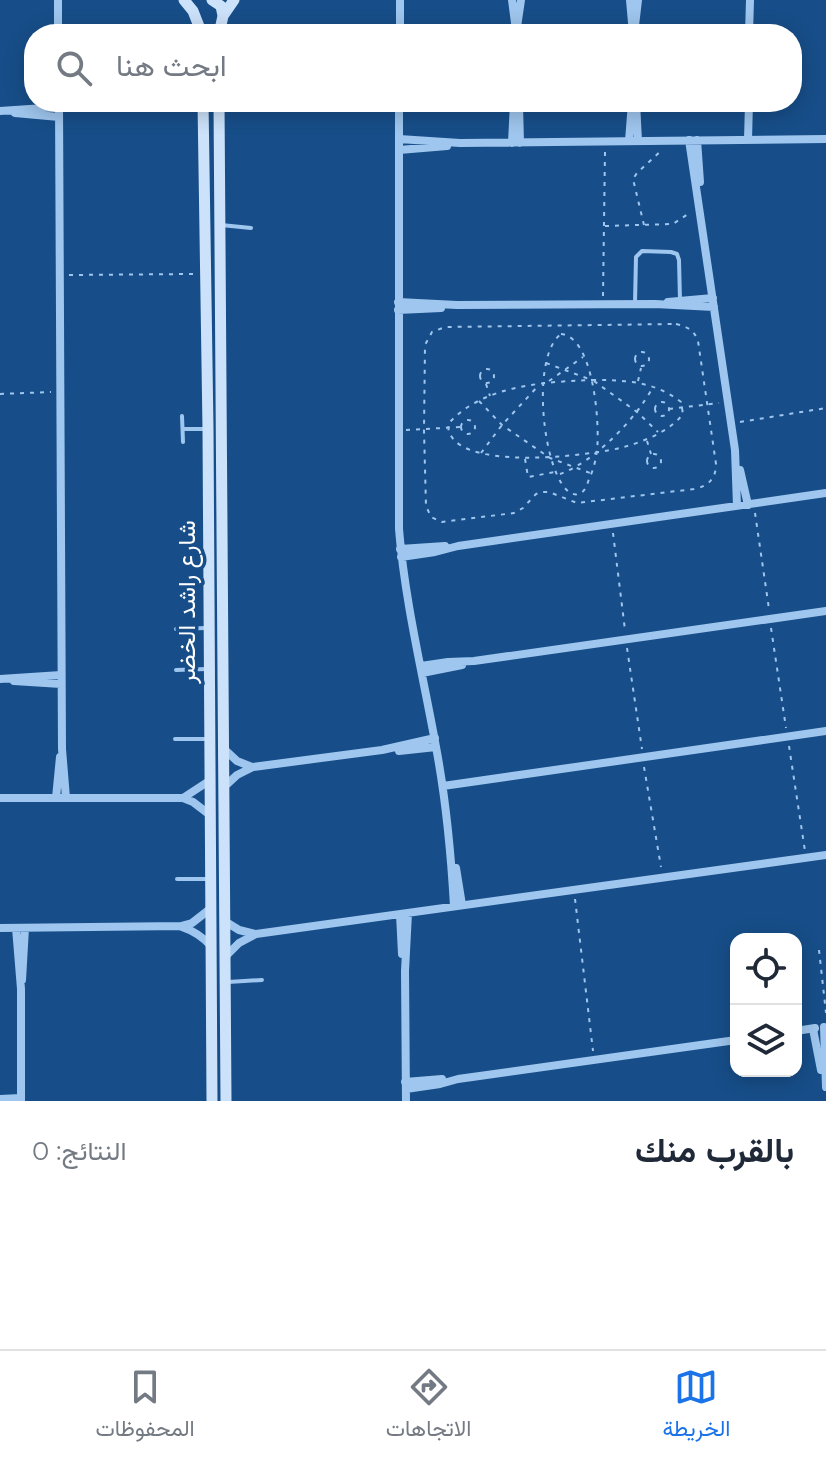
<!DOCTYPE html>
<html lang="ar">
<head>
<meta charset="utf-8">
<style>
	body { margin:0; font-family:Montserrat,Vazirmatn,sans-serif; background:#f6f6f7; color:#1f2937; direction:rtl }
	.controls { position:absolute; right:24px; bottom:24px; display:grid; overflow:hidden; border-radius:16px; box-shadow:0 4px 20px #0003 }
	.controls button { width:72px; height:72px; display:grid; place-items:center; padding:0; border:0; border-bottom:2px solid #e0e1e3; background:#fff; color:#1f2937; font:40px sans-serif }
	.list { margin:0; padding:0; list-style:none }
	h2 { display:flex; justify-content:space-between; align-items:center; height:104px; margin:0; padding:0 32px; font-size:34px }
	h2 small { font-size:26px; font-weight:400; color:#747a83 }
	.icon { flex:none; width:44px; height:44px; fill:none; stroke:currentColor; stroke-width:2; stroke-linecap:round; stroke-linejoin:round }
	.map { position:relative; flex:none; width:826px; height:1101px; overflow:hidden; direction:ltr }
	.search { position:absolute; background:#fff; box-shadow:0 4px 20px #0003; left:24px; right:24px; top:24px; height:88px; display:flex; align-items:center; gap:20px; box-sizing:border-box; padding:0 28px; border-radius:32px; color:#747a83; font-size:30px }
	.sheet { height:248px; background:#fff }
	nav { display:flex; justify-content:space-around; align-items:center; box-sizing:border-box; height:112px; border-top:2px solid #e0e1e3; background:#fff; font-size:22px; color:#747a83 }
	nav a { display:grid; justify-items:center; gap:4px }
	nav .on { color:#1a73e8 }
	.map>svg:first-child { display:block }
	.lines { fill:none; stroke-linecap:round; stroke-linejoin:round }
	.path { stroke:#9fc6ee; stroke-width:2; stroke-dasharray:4 6; stroke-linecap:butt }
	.lane { stroke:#9fc6ee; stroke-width:4 }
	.street { stroke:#9fc6ee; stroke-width:8 }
	.secondary { stroke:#cce2fa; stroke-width:11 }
	.labels { text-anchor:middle; stroke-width:7; stroke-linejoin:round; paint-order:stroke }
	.street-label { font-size:24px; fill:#fff; stroke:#174e89 }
</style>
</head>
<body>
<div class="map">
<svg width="826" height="1101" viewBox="0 0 826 1101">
	<rect width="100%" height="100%" fill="#174e89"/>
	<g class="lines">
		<path class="path" d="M644,225L633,179L637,173L663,149
			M605,226L673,224L691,212
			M69,275L194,274
			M603,296L605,151
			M676,324C688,327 694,330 698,341L716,464C716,478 709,486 694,489L577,503L549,492H542L536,494L523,508L514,513L442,522L431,517L426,506L424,430L425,345L432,332L445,327Z
			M561,334C594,337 600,425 597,450C596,460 593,471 589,479C587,485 585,492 579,494C547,503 526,360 561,334Z
			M635 359a7 7 0 1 1 14 0a7 7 0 1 1-14 0Z
			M546,363L589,379
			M480 376a7 7 0 1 1 14 0a7 7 0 1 1-14 0Z
			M592,380C625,380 654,381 681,402L683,414C670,431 645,441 624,447C595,455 447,475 448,424C483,385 543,382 592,380Z
			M549,381L583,357
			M594,381L637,412L658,432
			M638,381L641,368
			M486,384L490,396
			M0,394L51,392
			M479,401L502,425L550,458L590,473
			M655 409a7 7 0 1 1 14 0a7 7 0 1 1-14 0Z
			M669,409L719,403
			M461 427a7 7 0 1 1 14 0a7 7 0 1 1-14 0Z
			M740,422L826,408
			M406,430L461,427
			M647,441L651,454
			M481,453L502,425L539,385
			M647 461a7 7 0 1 1 14 0a7 7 0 1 1-14 0Z
			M525,459L528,477L555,472
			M560,474C594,462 636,419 653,387
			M755,513L769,609
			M613,533L625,630
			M771,628L786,728
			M627,648L642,749
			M789,746L805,851
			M644,767L661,867
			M575,899L593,1051
			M819,950L826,1013"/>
		<path class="lane" d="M221,225L251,228
			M635,303L636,257L642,251L671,252L677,254L679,260L680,300
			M182,416L183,442
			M183,429H208
			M176,629L206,628
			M176,670L207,669
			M175,739H207
			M177,879H208
			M228,982L262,980"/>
		<path class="street" d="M58,0V34
			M512,0L515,23
			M630,0L632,23
			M400,34V0
			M516,34L521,0
			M634,34L638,0
			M749,34L750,0
			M59,102L62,749L66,798
			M399,102V529C405,603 423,675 436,747C446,800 451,853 454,906
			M636,102L638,141
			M519,104L520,143
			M0,111L59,107
			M15,113L59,117
			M399,139L460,143L826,139
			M689,140L735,450L737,506
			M697,140L700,182
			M748,140L749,102
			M629,141L632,102
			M512,143L514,102
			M399,150L447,146
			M398,302L457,305L655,304L714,307
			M668,302L713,298
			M398,310L441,308
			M740,470L748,505
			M400,549L445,546
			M401,557L435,552L458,546L826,493
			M421,666L448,662L474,661L826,611
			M422,673L462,665
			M0,679L61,675
			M14,681L61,684
			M224,749L237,761L252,767
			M399,751L436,747
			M443,786L826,731
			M224,787L237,775L253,767L382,750L435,738
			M0,798H183L193,802L210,815
			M56,798L60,757
			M183,798L209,781
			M456,868L462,905
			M400,914L402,954
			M226,922L239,930L255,934
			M182,927C194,931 202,936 211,946
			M0,928L181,926L192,923L210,909
			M16,928L21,989V1101
			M226,956L239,943L256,934L826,855
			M22,980L25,928
			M824,1027L826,1087
			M813,1029L821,1070
			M796,1031L815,1028
			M405,1082L442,1079
			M406,1089L440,1084L458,1079L736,1040
			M0,1099L21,1098
			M406,1101L405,971L408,913"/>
		<path class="secondary" d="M184,0L193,11L202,34
			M212,0L221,6L223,16
			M219,34L223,16L234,0
			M203,102L208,429L212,1101
			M219,102L226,1101"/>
	</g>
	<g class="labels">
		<g class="street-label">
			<text transform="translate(187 602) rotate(-90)" y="8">شارع راشد الخضر</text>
		</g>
	</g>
</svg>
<div class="controls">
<button><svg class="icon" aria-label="locate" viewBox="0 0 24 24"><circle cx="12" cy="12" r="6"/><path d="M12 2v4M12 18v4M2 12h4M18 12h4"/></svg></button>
<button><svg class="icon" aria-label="layers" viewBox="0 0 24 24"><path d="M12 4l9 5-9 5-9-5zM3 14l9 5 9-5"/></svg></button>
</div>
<div class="search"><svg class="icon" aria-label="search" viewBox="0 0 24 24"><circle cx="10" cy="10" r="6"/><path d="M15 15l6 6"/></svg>ابحث هنا</div>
</div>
<section class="sheet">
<h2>بالقرب منك<small>النتائج: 0</small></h2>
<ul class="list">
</ul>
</section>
<nav>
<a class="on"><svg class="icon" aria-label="map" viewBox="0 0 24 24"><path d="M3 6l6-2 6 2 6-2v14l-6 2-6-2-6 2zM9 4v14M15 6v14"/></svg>الخريطة</a>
<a><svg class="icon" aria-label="directions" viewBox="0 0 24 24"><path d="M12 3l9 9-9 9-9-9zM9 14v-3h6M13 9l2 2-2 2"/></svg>الاتجاهات</a>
<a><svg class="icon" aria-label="saved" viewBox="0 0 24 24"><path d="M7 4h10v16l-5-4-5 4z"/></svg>المحفوظات</a>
</nav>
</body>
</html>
